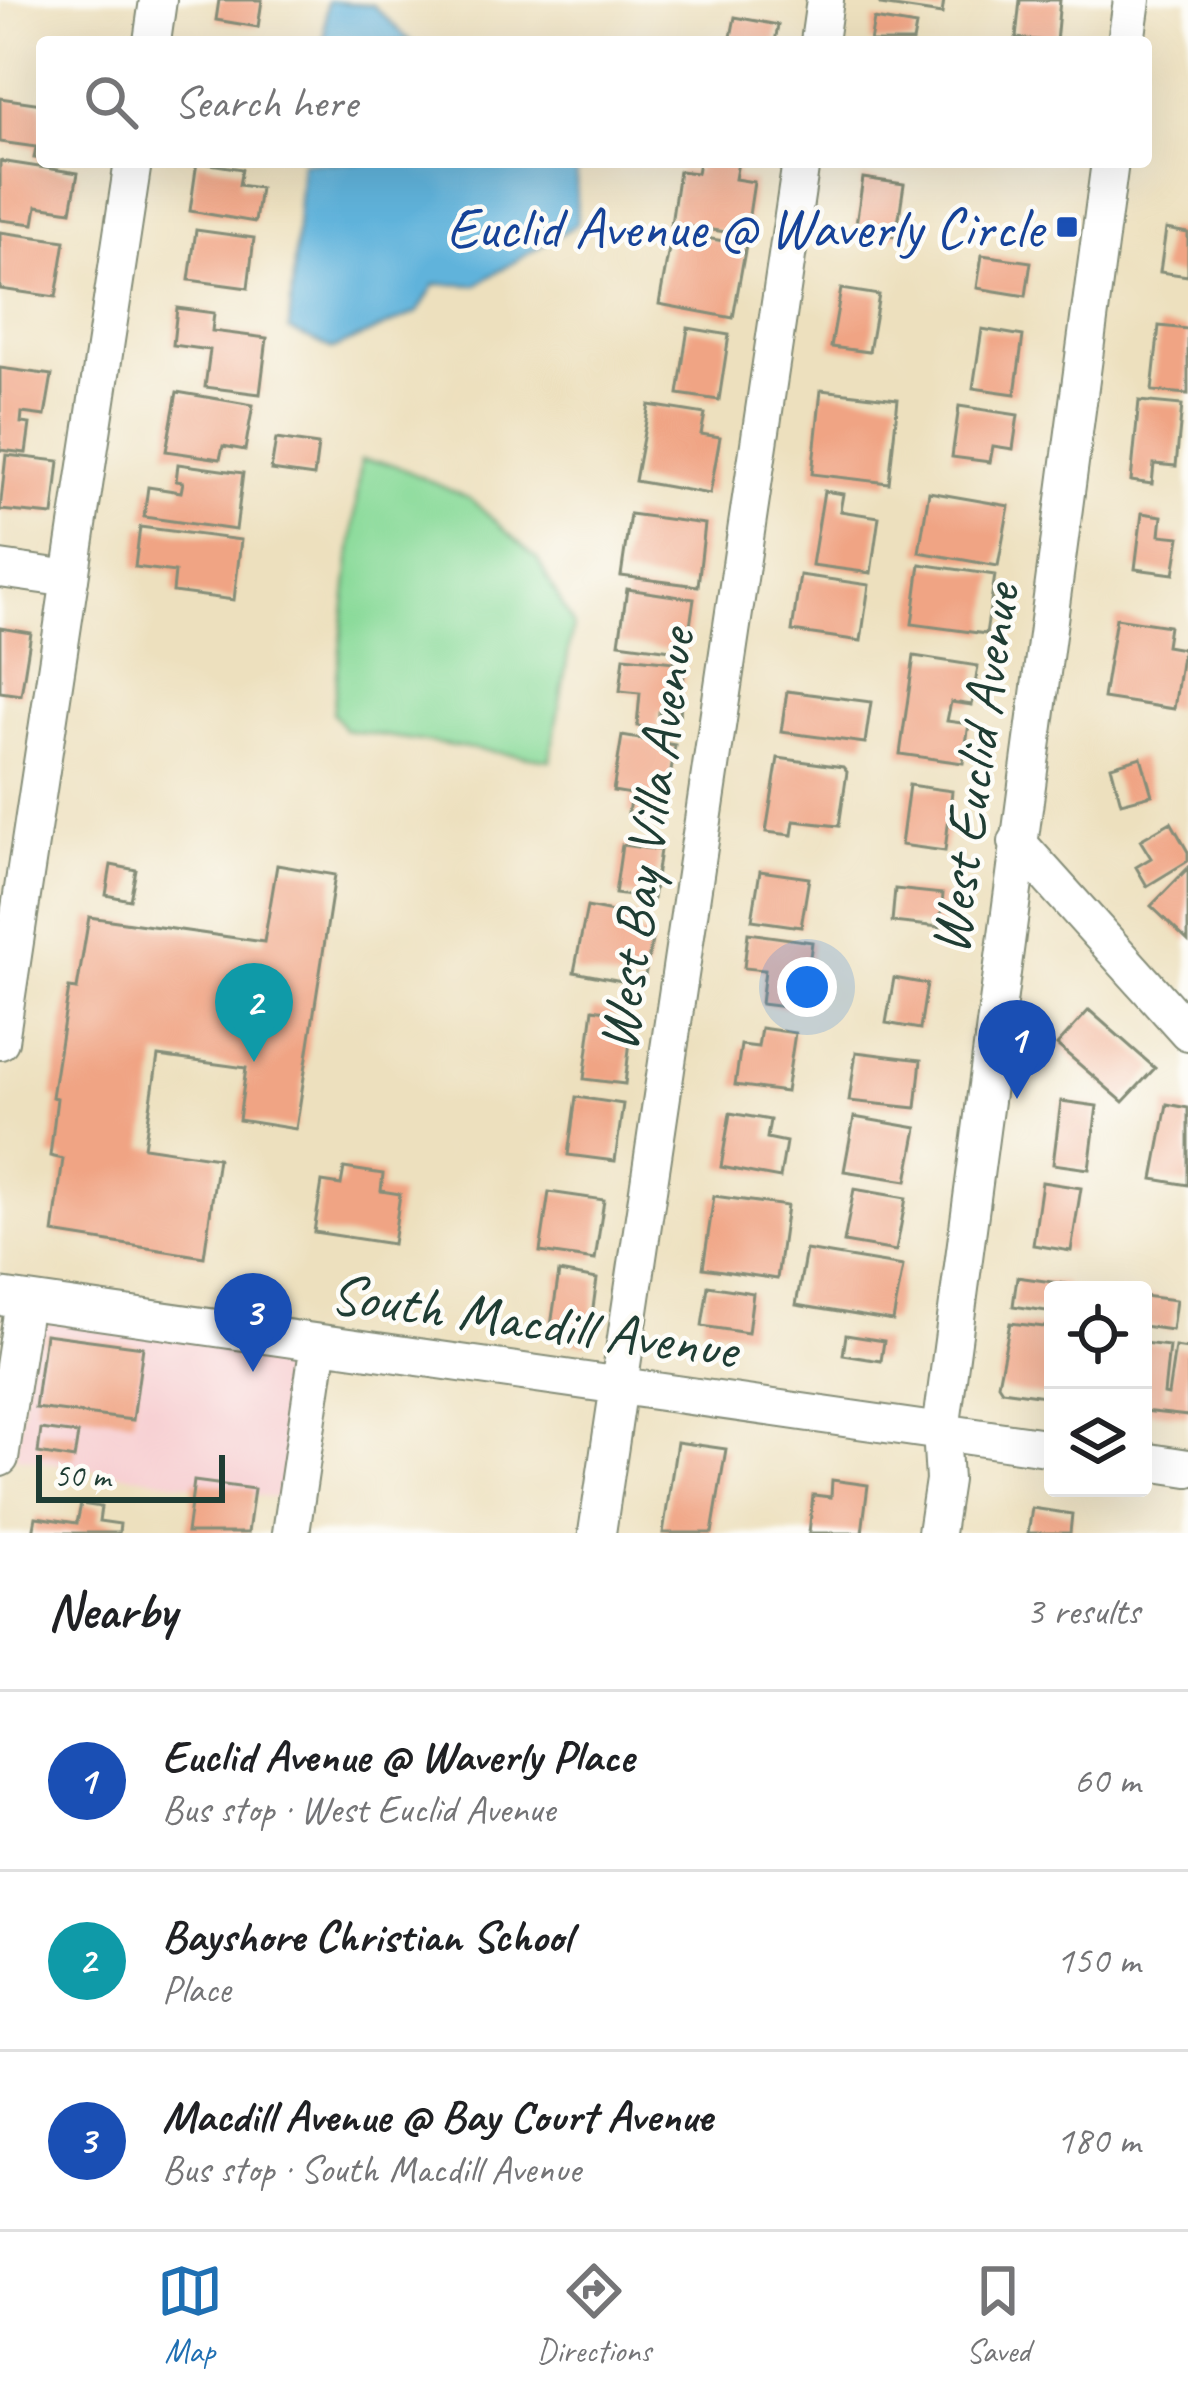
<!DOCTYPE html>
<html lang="en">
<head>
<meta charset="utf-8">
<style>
	body { margin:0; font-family:Caveat,sans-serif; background:#f6f6f6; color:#202124 }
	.controls { position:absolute; right:36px; bottom:36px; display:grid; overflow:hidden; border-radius:12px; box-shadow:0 12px 48px #0002 }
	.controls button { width:108px; height:108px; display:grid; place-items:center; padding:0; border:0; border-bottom:3px solid #e0e0e0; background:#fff; color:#202124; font:60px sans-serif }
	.scale { position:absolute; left:36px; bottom:30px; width:189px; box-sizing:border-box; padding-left:12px; border:6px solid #1f3d34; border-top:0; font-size:33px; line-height:42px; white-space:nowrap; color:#1f3d34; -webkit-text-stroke:9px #fdfcf7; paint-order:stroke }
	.you { position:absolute; left:807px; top:987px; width:42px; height:42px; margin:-30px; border:9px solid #fff; border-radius:50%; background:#1a73e8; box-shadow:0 0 0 18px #1a73e833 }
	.badge { display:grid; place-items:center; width:78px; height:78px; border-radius:50%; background:#1f6fb2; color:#fff; font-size:39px; font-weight:700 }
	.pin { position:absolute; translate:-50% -99px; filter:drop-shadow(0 3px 6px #0008) }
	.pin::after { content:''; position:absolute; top:63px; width:42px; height:36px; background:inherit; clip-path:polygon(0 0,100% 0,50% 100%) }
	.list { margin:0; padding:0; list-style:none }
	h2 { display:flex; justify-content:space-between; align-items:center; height:156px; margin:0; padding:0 48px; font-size:51px }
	h2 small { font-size:39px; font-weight:400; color:#757577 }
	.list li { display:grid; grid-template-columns:78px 1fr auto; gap:36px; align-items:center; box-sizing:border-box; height:180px; padding:0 48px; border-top:3px solid #e0e0e0 }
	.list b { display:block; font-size:45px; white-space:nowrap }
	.list p { margin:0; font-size:39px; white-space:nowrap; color:#757577 }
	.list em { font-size:39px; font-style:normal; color:#757577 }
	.icon { flex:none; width:66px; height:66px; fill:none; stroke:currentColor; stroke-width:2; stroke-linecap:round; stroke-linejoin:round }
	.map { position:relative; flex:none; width:1188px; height:1533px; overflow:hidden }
	.search { position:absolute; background:#fff; box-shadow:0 12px 48px #0002; left:36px; right:36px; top:36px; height:132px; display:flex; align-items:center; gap:30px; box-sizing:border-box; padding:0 42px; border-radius:12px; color:#757577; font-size:45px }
	.sheet { height:696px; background:#fff }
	nav { display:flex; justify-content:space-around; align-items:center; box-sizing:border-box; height:168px; border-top:3px solid #e0e0e0; background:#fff; font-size:33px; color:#757577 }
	nav a { display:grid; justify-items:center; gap:6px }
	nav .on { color:#1f6fb2 }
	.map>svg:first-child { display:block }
	.built { fill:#f7cfd2 }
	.green { fill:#89da99; stroke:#548c66; stroke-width:3 }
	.water { fill:#60b3db; stroke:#407888; stroke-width:3 }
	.building { fill:#f0a484 }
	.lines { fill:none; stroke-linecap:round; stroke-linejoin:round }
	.minor-casing { stroke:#868e79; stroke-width:40 }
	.minor { stroke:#fff; stroke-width:36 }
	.transit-dot { fill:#1a4fb4; stroke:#fdfcf7; stroke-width:4.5 }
	.labels { text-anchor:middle; stroke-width:9; stroke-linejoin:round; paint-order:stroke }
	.transit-label { font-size:57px; fill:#164399; stroke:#fdfcf7; text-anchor:end }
	.street-label { font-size:57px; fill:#1f3d34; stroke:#fdfcf7 }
</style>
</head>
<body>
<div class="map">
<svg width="1188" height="1533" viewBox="0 0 1188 1533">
	<rect width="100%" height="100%" fill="#fdfcf7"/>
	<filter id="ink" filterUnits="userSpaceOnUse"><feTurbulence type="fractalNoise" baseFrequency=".00833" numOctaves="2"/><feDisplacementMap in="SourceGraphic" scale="24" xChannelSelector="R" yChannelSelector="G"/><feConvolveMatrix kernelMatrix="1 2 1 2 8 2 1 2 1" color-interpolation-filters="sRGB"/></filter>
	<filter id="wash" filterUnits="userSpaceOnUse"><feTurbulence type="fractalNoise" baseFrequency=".004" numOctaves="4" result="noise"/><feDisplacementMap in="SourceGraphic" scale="48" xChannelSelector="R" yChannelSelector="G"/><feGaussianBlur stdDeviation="2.7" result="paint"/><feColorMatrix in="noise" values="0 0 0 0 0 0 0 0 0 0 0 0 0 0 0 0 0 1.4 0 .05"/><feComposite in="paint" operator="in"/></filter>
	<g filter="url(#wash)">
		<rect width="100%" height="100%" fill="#ede0be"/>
		<path class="built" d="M36,1315L303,1354L280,1499L15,1457Z"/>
		<path class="green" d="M361,460L392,464L470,499L537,559L573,625L550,760L345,730L333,713Z"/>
		<path class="water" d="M327,1L373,5L411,42H324Z
			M302,162H576L577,224L476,285L435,284L418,312L333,349L289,330Z"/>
		<g id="blocks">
			<path class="building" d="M219,0H262L258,27L216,20Z
				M877,0H944L942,14L881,5Z
				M1020,0H1060L1056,42L1016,38Z
				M735,17L778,25L775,42H730Z
				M874,19L916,26L913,42H870Z
				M0,98L42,104V159L34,158L36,147L0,142Z
				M0,161L78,173L71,211L37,206L34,224L0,220Z
				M197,162L242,169L239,185L260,188L255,222L190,211Z
				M699,162H738L735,179L754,182L746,235L671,224L679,171L697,173Z
				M863,178L904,184L896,237L855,231Z
				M1166,229L1188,233V276L1160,272Z
				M196,230L254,238L248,288L189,280Z
				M0,232L65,241L56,297L0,289Z
				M672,232L746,245L733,318L659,304Z
				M982,255L1031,262L1026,296L977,288Z
				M841,289L879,295L869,352L831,347Z
				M177,308L214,313L212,331L267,338L260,394L205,387L210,350L173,345Z
				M1159,326L1188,329V394L1152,391Z
				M688,328L729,335L719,400L678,394Z
				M982,329L1023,336L1015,394L973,388Z
				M0,368L52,375L45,416L22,413L21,423L30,424L26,453L0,450Z
				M821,390L898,399L889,483L812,474Z
				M177,392L253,405L245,450L223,446L220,459L166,451Z
				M1139,401L1182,405L1176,466L1154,464L1152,484L1131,481Z
				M649,405L705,414L701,434L720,437L710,494L635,481Z
				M959,406L1018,415L1013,449L993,446L990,462L952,457Z
				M276,439L318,445L314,476L271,470Z
				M6,455L59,461L53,515L0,510Z
				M178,464L243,473L236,530L144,517L148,487L181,492L183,482L176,481Z
				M824,491L843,494L840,511L879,517L871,573L812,565Z
				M929,492L1009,506L998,566L919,552Z
				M1142,513L1162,516L1160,535L1180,537L1174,574L1135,569Z
				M630,514L705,524L698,586L621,576Z
				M140,527L241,540L234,600L173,592L175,572L135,567Z
				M920,564L995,575L986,634L912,624Z
				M800,575L869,585L861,641L792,631Z
				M627,589L694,599L686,652L619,643Z
				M1116,618L1169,626L1166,646L1183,649L1174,709L1103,698Z
				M0,628L31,633L21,695L0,692Z
				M914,656L978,666L972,705L951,702L947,721L969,724L963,763L900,754Z
				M624,657L685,663L680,714L659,712L658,729L637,726L640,693L620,691Z
				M787,691L871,702L865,743L781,732Z
				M622,736L675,745L664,818L628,813L631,794L613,791Z
				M1141,757L1152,795L1121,803L1111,766Z
				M778,758L843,767L847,772L839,826L794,821L792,835L766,832Z
				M909,785L952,791L945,851L901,845Z
				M1171,822L1188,852V861L1147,886L1136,867L1151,858L1140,840Z
				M622,845L660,850L653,899L615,894Z
				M111,865L136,870L130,900L106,895Z
				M277,865L335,875L296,1129L239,1120L246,1068L158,1056L144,1147L218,1158L204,1257L53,1233L63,1159L50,1156L57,1098L52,1097L69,988L77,989L89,917L264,942Z
				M1188,868V941L1151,906Z
				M760,871L809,878L801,927L752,920Z
				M895,889L943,894L940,927L892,922Z
				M587,907L638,917L635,933L653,936L643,985L574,972Z
				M748,933L812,942L803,1009L761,1004L765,970L744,968Z
				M894,978L927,984L920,1029L886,1023Z
				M593,1009L613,1012L611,1029L631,1032L625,1084L584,1079Z
				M1089,1010L1155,1068L1123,1102L1057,1045Z
				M761,1028L795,1033L786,1092L735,1085L741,1045L758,1047Z
				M856,1052L921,1060L916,1108L849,1101Z
				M576,1097L623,1104L615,1161L568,1155Z
				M1061,1101L1097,1106L1089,1169L1053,1164Z
				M1167,1104L1188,1108V1185L1153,1179Z
				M730,1113L770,1120L767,1138L786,1142L780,1178L721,1167Z
				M854,1117L917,1128L907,1181L844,1171Z
				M344,1168L383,1174L381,1191L400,1194L393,1244L314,1232L322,1182L341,1185Z
				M1042,1182L1081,1188L1071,1251L1033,1245Z
				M854,1189L906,1198L896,1251L844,1242Z
				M549,1192L604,1200L595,1260L540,1252Z
				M714,1196L787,1206L777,1279L703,1268Z
				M806,1250L903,1266L893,1321L796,1305Z
				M559,1272L597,1279L588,1344L549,1339Z
				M1017,1277L1066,1284L1065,1290H1053V1312L1013,1306Z
				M708,1286L753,1293L748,1333L702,1326Z
				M1143,1296L1176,1300L1172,1330L1143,1326Z
				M1010,1323L1053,1328L1052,1397L1002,1390L998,1384Z
				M45,1334L143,1347L133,1420L35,1408Z
				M846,1335L884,1341L881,1361L843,1355Z
				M1143,1343L1169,1346L1164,1394L1168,1395L1175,1347L1188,1349V1416L1143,1411Z
				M41,1429L78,1434L74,1459L38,1453Z
				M677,1442L726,1449L712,1533H663Z
				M832,1480L868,1485L862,1533H809L813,1495L831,1497Z
				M194,1481L254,1489L248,1533H187Z
				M81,1504L101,1507L99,1521L120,1524L119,1533H33L36,1517L77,1523Z
				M1032,1508L1072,1514L1070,1533H1028Z"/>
		</g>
	</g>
	<g filter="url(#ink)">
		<use href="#blocks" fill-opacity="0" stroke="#868e79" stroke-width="3"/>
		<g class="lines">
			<defs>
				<path id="minor" d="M152,42L158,0
					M819,42L825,0
					M1126,42L1132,0
					M0,569L70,579
					M1017,842L1188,1032
					M0,1041L133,162
					M0,1297L1053,1448
					M0,1458L24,1301
					M1143,1461L1188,1468
					M291,1533L319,1343
					M597,1533L801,162
					M936,1533L944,1480L941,1431L1110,162"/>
			</defs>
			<use href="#minor" class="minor-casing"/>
			<use href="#minor" class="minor"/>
		</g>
	</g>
	<rect class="transit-dot" x="1055" y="215" width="24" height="24" rx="6"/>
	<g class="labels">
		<g class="transit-label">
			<text x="1043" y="247">Euclid Avenue @ Waverly Circle</text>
		</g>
		<g class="street-label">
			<text transform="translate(973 769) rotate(-82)" y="20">West Euclid Avenue</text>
			<text transform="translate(645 840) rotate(-82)" y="20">West Bay Villa Avenue</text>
			<text transform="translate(534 1320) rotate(8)" y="20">South Macdill Avenue</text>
		</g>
	</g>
</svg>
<div class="controls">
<button><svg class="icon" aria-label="locate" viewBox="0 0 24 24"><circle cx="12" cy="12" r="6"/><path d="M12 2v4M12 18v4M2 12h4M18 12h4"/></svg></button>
<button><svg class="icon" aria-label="layers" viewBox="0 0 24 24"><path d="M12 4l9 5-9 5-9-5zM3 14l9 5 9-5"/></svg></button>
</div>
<div class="scale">50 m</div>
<div class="you"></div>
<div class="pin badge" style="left:1017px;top:1099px;background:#1a4fb4">1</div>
<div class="pin badge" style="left:254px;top:1062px;background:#0f9aa8">2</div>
<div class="pin badge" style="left:253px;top:1372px;background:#1a4fb4">3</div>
<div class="search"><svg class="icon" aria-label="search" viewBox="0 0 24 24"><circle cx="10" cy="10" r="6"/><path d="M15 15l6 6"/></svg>Search here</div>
</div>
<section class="sheet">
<h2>Nearby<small>3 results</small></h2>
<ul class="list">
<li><span class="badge" style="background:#1a4fb4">1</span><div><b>Euclid Avenue @ Waverly Place</b><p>Bus stop · West Euclid Avenue</p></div><em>60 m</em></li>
<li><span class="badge" style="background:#0f9aa8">2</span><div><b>Bayshore Christian School</b><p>Place</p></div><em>150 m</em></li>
<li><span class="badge" style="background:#1a4fb4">3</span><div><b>Macdill Avenue @ Bay Court Avenue</b><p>Bus stop · South Macdill Avenue</p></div><em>180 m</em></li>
</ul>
</section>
<nav>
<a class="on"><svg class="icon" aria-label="map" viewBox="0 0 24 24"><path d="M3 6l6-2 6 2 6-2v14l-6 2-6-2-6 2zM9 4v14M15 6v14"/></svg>Map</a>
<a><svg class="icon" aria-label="directions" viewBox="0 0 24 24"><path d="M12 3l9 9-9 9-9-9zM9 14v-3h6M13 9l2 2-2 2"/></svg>Directions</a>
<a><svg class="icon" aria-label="saved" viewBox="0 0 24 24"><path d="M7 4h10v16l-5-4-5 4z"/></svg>Saved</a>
</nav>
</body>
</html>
